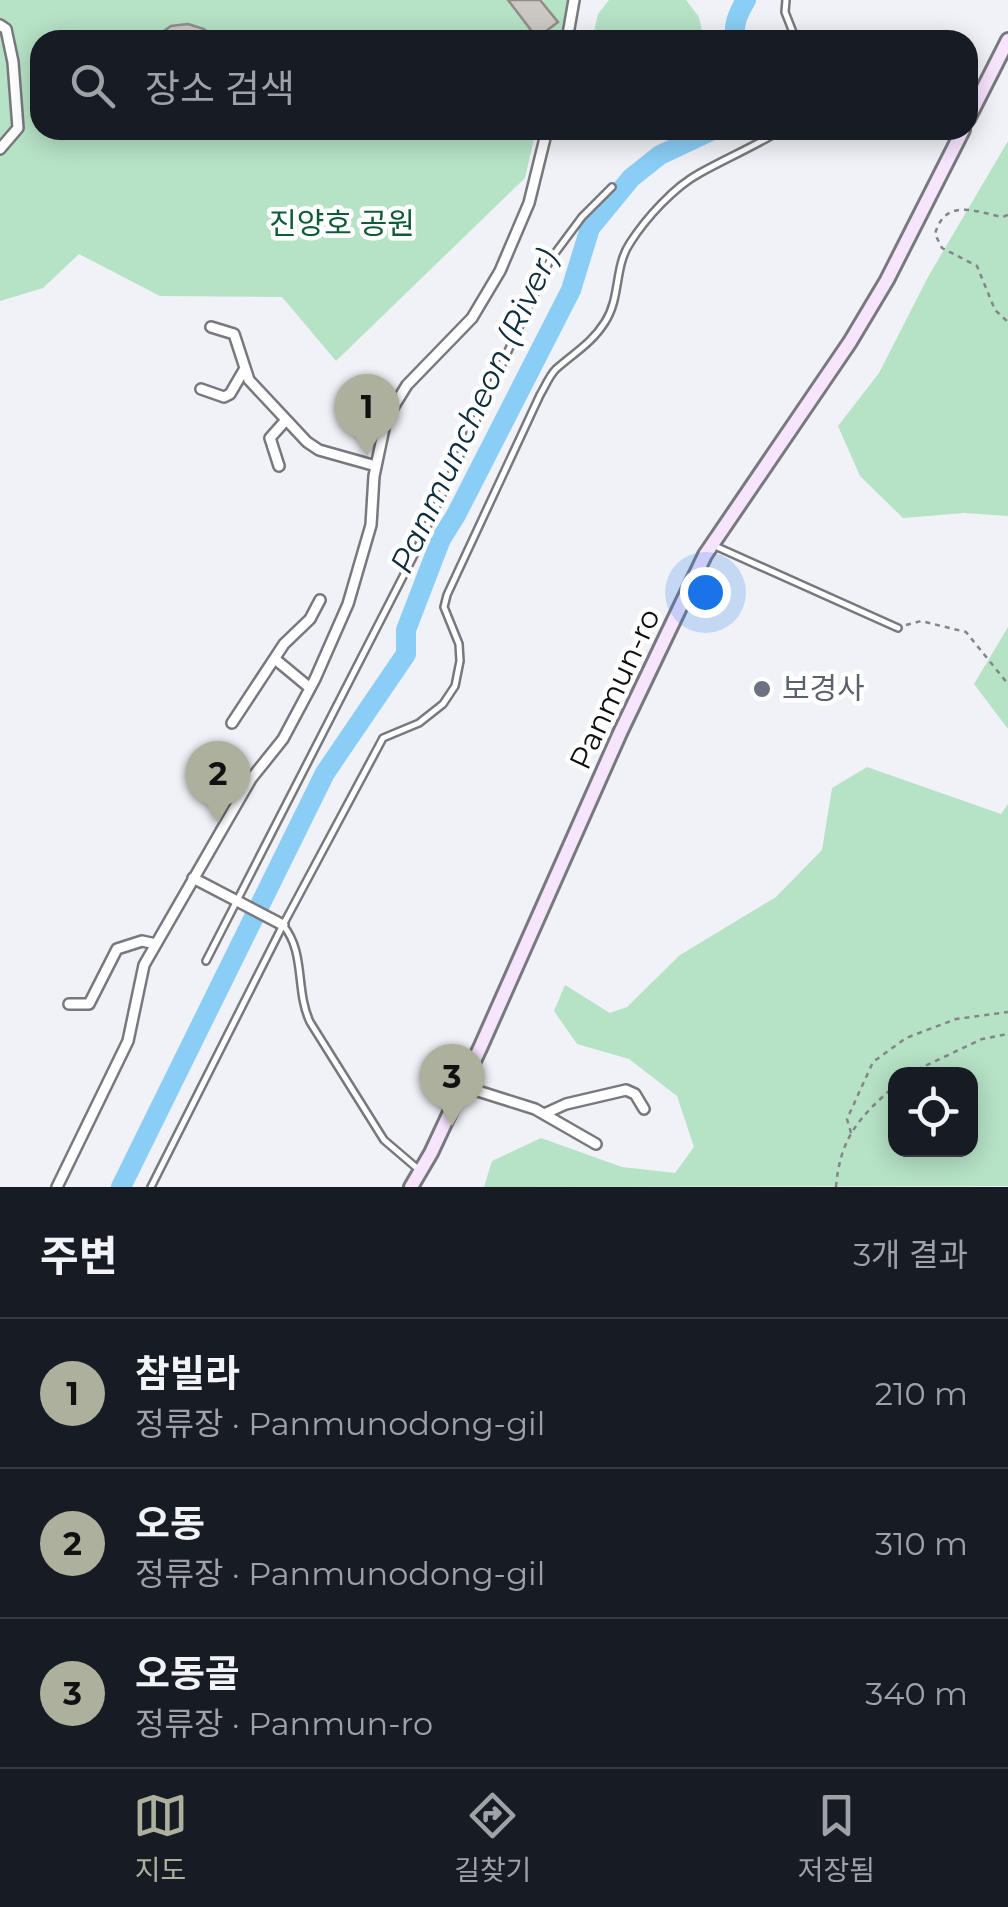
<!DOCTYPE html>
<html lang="ko">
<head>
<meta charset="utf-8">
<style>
	body { margin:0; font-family:Montserrat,"Noto Sans KR",sans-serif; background:#242831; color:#f1f3f6 }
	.controls { position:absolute; right:30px; bottom:30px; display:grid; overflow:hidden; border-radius:20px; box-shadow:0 5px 25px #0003 }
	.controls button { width:90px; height:90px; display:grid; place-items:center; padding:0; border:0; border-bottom:2px solid #363941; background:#171b24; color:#f1f3f6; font:50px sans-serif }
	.you { position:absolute; left:705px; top:592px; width:35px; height:35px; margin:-25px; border:8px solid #fff; border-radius:50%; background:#1a73e8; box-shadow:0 0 0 15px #1a73e833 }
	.badge { display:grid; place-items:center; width:65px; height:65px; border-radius:50%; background:#adb09c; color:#111; font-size:32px; font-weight:700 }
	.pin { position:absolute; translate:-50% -82px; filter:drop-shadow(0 2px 5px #0008) }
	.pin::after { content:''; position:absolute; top:52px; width:35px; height:30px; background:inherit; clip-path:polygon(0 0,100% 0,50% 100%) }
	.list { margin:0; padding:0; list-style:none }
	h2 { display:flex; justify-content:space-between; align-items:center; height:130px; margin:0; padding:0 40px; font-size:42px }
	h2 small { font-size:32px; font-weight:400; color:#9ea1a6 }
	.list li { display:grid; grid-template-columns:65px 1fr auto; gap:30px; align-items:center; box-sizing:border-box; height:150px; padding:0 40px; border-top:2px solid #363941 }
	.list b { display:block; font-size:38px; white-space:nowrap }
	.list p { margin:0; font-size:32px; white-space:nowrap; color:#9ea1a6 }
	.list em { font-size:32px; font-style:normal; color:#9ea1a6 }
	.icon { flex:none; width:55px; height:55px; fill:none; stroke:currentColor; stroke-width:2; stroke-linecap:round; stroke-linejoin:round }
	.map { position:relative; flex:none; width:1008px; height:1187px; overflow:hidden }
	.search { position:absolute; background:#171b24; box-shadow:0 5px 25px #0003; left:30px; right:30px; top:30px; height:110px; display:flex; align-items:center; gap:25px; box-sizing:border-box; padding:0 35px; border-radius:30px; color:#9ea1a6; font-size:38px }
	.sheet { height:580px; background:#171b24 }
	nav { display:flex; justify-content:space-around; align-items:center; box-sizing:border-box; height:140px; border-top:2px solid #363941; background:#171b24; font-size:28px; color:#9ea1a6 }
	nav a { display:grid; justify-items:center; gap:5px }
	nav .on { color:#adb09c }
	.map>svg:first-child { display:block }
	.green { fill:#b6e2c6; fill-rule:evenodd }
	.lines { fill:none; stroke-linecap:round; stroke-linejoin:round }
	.river { stroke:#8acdf5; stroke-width:20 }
	.building { fill:#ccc9c5; stroke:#908d89; stroke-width:2.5 }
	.lane-casing { stroke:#78797e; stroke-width:10 }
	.street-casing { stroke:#78797e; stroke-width:14 }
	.secondary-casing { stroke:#78797e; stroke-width:18 }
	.path { stroke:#838588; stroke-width:2.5; stroke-dasharray:5 5; stroke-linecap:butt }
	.lane { stroke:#fff; stroke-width:5 }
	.street { stroke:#fff; stroke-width:9 }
	.secondary { stroke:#f7e4fd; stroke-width:12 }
	.worship-dot { fill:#6b7280; stroke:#fff; stroke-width:4 }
	.labels { text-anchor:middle; stroke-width:9; stroke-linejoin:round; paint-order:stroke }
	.park-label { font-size:30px; fill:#0e5c37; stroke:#fff }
	.street-label { font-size:30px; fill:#0e0f10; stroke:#fff }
	.worship-label { font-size:30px; fill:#5b616d; stroke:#fff; text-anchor:start }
	.water-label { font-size:32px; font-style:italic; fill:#0e2d3d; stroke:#fff }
</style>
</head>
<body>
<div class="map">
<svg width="1008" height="1187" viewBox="0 0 1008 1187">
	<rect width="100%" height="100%" fill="#f0f2f7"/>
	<path class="green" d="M0,0H571L563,40H40V130H536L525,178L336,361L282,297L160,296L79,254L43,288L0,301Z
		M609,0H686L699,17L704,40H592L598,14Z
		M1008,141V516L964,513L903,518L860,476L838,426L879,373L928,277Z
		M1008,627V729L974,684Z
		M867,767L1001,814L1008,804V1186L484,1187L492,1161L541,1138L622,1167L675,1173L694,1147L677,1096L629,1059L577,1044L554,1011L565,985L610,1013L627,1007L680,955L776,897L822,850L832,788ZM896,1074H970V1150H896Z"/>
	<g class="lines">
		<path class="river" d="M737,40C731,27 739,12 746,0
			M121,1187L325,773L406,654V630L441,539L456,515L571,290L590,228L631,178L660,155L713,130"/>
	</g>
	<path class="building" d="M508,0H540L558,22L537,38Z
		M188,24L204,29L218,40H151L171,26Z"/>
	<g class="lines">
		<defs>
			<path id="lane" d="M786,0L785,12L796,40
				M715,546L898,628
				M283,925C306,953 295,990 310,1022L384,1140L418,1169
				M206,961L415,553L550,260L582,217L612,187
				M151,1187L283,925L383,738L419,723L443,704L455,686L460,661L459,644L444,607L447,595L540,395C545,387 549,376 556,369C574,353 592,343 605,322C621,297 614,267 630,243C646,218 674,187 700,173C727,158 755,146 781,130"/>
			<path id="street" d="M0,25L6,29L13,62L18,128L0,149
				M567,40L574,0
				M211,327L234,334L249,380L307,442L319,450L376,466
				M201,389L224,397L230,394L244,370
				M279,466L270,438L286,420
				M275,659L310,688
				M232,723L284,644L310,619L320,600
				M193,878L283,925
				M69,1004H89L117,949L142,941L156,944
				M462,1086L535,1109L596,1144
				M544,1114L566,1104L626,1090L635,1094L644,1109
				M57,1187L128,1041L144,965L251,779L283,739L315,679L348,604L371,525L374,476L386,419L407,385L472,318L500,271L529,203L547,130"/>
			<path id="secondary" d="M968,119L1008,40
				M411,1187L431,1153L481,1046L620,733L705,555L850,342L887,280L963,130"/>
		</defs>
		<use href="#lane" class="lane-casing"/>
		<use href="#street" class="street-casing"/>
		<use href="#secondary" class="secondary-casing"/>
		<path class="path" d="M1008,215L1002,217C974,211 945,198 935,234L942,248L977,266L995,310L1008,322
			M906,625L921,621L966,632L1008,684
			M908,1074L982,1039L1008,1034
			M851,1133L847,1119L873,1062L906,1038L956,1019L1008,1012
			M836,1187C840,1138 859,1117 896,1085"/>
		<use href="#lane" class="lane"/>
		<use href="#street" class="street"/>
		<use href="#secondary" class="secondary"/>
	</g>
	<circle class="worship-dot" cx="762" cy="689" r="10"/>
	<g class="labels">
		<g class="park-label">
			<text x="342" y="234">진양호 공원</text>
		</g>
		<g class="street-label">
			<text transform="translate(615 689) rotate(-65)" y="10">Panmun-ro</text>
		</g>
		<g class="worship-label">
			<text x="782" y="699">보경사</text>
		</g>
		<g class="water-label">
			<text transform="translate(474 411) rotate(-65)" y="11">Panmuncheon (River)</text>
		</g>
	</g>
</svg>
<div class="controls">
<button><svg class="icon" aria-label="locate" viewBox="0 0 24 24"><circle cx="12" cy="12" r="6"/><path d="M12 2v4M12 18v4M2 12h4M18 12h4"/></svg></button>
</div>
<div class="you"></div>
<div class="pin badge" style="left:367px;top:456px">1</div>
<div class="pin badge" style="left:218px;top:823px">2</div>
<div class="pin badge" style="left:452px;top:1126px">3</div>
<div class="search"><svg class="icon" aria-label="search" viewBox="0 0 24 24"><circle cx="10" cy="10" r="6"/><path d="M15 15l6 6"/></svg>장소 검색</div>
</div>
<section class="sheet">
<h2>주변<small>3개 결과</small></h2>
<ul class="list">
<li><span class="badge">1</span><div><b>참빌라</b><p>정류장 · Panmunodong-gil</p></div><em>210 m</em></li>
<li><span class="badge">2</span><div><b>오동</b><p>정류장 · Panmunodong-gil</p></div><em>310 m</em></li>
<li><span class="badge">3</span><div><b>오동골</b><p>정류장 · Panmun-ro</p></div><em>340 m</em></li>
</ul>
</section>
<nav>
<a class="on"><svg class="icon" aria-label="map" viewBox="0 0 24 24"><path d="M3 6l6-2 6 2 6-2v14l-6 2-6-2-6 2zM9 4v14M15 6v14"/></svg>지도</a>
<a><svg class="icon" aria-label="directions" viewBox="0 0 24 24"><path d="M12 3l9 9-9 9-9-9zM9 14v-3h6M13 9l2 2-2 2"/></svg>길찾기</a>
<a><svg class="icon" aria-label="saved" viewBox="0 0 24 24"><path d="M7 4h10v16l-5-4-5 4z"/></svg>저장됨</a>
</nav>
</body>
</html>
